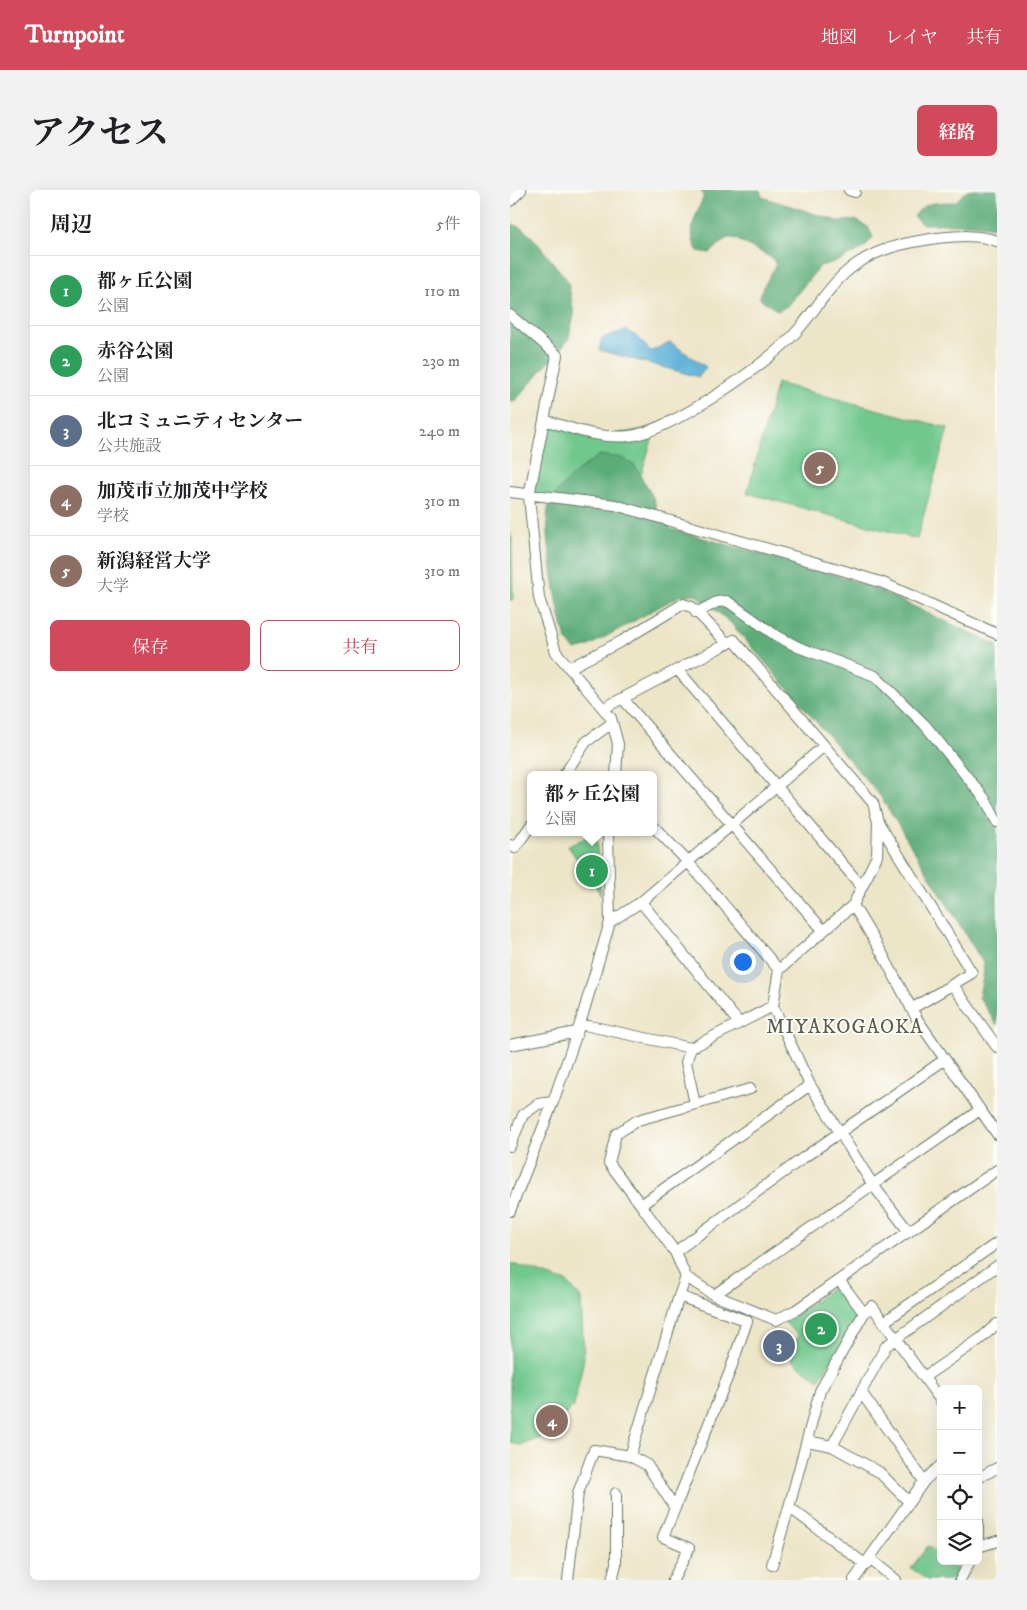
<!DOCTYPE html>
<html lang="ja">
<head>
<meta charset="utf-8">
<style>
	body { margin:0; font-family:"IM FELL DW Pica","Noto Serif JP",serif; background:#f2f2f2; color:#202124 }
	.controls { position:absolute; right:15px; bottom:15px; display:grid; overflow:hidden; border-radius:8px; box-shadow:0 5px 20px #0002 }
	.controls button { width:45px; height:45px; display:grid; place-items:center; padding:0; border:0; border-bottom:1px solid #e0e0e0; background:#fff; color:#202124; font:25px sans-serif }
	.you { position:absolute; left:232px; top:771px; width:18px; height:18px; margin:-12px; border:4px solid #fff; border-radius:50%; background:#1a73e8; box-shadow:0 0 0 8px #1a73e833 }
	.badge { display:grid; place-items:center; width:32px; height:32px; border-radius:50%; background:#d1495b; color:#fff; font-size:16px; font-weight:700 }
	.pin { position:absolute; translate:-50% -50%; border:2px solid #fff; box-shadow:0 1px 5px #0006 }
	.popup { position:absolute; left:17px; top:581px; width:130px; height:65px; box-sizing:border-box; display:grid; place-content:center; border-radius:8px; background:#fff; filter:drop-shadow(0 1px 4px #0005); font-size:16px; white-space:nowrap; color:#757577 }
	.popup b { font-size:19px; color:#202124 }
	.popup::after { content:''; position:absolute; left:50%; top:100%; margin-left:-10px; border:10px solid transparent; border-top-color:#fff }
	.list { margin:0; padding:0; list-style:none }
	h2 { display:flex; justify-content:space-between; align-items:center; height:65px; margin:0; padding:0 20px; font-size:21px }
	h2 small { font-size:16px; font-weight:400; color:#757577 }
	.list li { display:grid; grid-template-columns:32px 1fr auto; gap:15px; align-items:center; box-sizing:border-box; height:70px; padding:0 20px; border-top:1px solid #e0e0e0 }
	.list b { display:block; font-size:19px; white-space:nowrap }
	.list p { margin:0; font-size:16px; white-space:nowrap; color:#757577 }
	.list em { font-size:16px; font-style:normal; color:#757577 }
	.actions { display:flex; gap:10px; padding:15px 20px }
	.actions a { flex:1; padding:11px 0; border:1px solid #d1495b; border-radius:8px; text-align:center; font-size:18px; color:#d1495b }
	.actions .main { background:#d1495b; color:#fff }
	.icon { flex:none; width:28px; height:28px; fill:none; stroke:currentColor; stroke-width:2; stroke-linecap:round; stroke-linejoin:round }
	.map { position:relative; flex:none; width:487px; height:1390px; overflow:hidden; border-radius:8px }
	header { display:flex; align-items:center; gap:30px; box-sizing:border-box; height:70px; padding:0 25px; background:#d1495b; color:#fff }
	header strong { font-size:24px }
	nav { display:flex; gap:28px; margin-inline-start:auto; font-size:18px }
	.intro { display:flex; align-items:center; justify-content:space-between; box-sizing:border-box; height:120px; padding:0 30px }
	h1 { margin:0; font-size:35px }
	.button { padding:12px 22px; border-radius:8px; background:#d1495b; color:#fff; font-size:18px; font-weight:700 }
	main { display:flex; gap:30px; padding:0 30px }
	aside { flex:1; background:#fff; border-radius:8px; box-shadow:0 5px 20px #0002 }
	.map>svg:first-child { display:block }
	.green { fill:#71c88d; stroke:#488260 }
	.forest { fill:#5cac78; stroke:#3e7456 }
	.water { fill:#5cb0d8; stroke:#3e7686 }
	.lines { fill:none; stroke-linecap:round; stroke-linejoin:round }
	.minor-casing { stroke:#677868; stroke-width:12 }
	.minor { stroke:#fff; stroke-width:10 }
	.labels { text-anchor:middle; stroke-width:4; stroke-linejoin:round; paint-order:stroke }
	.neighbourhood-label { font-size:20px; letter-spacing:1px; fill:#5a5e4f; stroke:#fdfcf7 }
</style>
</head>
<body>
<header>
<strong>Turnpoint</strong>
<nav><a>地図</a><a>レイヤ</a><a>共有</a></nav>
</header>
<div class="intro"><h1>アクセス</h1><a class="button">経路</a></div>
<main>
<aside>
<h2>周辺<small>5件</small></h2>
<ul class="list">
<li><span class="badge" style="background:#2e9e5b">1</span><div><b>都ヶ丘公園</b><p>公園</p></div><em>110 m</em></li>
<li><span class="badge" style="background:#2e9e5b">2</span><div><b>赤谷公園</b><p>公園</p></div><em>230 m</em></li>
<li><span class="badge" style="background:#5c6f8a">3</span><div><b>北コミュニティセンター</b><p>公共施設</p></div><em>240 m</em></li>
<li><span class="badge" style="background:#8d6e63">4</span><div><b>加茂市立加茂中学校</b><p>学校</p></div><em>310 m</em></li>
<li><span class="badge" style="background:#8d6e63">5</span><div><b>新潟経営大学</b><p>大学</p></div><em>310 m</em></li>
</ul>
<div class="actions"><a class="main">保存</a><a>共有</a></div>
</aside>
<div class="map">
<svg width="487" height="1390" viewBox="0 0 487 1390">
	<rect width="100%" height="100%" fill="#fdfcf7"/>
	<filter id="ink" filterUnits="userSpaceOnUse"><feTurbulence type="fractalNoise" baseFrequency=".02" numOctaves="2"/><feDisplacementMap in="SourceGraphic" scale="10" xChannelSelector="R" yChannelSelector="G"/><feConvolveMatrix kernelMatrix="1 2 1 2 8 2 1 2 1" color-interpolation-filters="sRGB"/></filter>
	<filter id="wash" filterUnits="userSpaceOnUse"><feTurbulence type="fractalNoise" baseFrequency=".0096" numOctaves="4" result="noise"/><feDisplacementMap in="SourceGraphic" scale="20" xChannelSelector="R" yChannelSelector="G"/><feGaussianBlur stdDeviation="1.12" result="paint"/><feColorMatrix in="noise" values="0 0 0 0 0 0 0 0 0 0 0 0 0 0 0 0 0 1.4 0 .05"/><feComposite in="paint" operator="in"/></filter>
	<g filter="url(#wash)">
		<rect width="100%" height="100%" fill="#ede5c8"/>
		<path class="green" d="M267,193L438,238L407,349L237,303Z
			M34,230L90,247L146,237L120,320L19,306Z
			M0,342L2,349L3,409L0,411Z
			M86,643L91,705L58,656Z
			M0,1073L57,1092L71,1108L74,1168L64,1216L31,1248L11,1255L0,1253Z
			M328,1094L350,1123L309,1190L281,1170L288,1146L275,1133Z
			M418,1356L431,1366V1371H437L449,1381L445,1390H417L401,1378Z"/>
		<path class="forest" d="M189,0H250L252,7L328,31L346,30L358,37L363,47L354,58L331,70L310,76L277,116L268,121L250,109V103L266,75L262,68L224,48H217L200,63L188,61C175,41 187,25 194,5Z
			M457,0H487V37L461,34H412L404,27C415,10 426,13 445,12Z
			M0,33L13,39L24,49L58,91L64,125L58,150L5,211L0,213Z
			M90,265L112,268L125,276L144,309L147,321L161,339L333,387L368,400L487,455V835L469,807L474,781L472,771L371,607L220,432L185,404L169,406L77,457L65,460C62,457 58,453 56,448C49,431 32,330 39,316C50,294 70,278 90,265Z"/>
		<path class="water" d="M116,140L127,147L141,161L160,152L196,177L189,187L89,160L92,148Z"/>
	</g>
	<g filter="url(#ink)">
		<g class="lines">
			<defs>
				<path id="minor" d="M339,0L345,2
					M0,11L11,0
					M0,125L47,165L19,306L29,408L46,462L101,528L108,554L106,585
					M34,230C63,239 89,249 119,246C160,242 261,172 288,140C308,117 322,90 348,73C372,57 400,52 427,48C448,46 468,44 487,51
					M0,302L105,315L335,381L373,393L487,444
					M186,423L207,412L217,411L265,445L288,457L365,486L415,535L475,609L487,632
					M59,478L112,451L173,414L182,417L218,454
					M168,480L352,697
					M113,509L313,740
					M94,518L224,450L363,613L368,632L462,783L401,819
					M54,585L76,552L102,533
					M368,633L367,666L343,715L269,780L263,816L300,895L363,995L399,1042
					M143,636L178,672L269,780
					M0,655L5,658L21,635
					M131,712L229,833
					M343,715L373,765L407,829L487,944
					M100,732L131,712L314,556
					M443,795L487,857
					M70,834L181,858L263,816
					M0,855L67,842
					M181,858L176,872L185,914
					M300,895L131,1015L165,1062L176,1087L204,1105L470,920
					M0,956L13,925L28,914L43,912
					M131,1015L99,973L106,944L128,930L240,899
					M0,1021L43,912L70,834L100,732L98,642
					M165,1062L293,968L434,870
					M329,1090L354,1123
					M204,1105L266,1130L286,1120L487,980
					M169,1106L237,1131L220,1181L165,1318L137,1275L120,1266L169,1106L176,1087
					M374,1132L487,1053
					M414,1187L470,1149L487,1134
					M351,1202L414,1291
					M297,1251L322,1256L369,1282L399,1312
					M322,1256L376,1156L487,1076
					M468,1288L487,1278
					M468,1331V1349
					M468,1357L487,1351
					M360,1369L386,1390
					M262,1375L279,1317
					M356,1375L279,1317L310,1201L354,1123L362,1116L431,1211
					M58,1390L68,1303L84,1260L120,1266
					M102,1390L106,1374V1303
					M163,1390L179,1358L153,1347L165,1318
					M344,1390L414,1291L431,1275
					M450,1390L460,1371"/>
			</defs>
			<use href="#minor" class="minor-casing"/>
			<use href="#minor" class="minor"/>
		</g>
	</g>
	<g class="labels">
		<g class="neighbourhood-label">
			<text x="335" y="843">MIYAKOGAOKA</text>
		</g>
	</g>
</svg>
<div class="controls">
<button>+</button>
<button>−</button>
<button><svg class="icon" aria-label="locate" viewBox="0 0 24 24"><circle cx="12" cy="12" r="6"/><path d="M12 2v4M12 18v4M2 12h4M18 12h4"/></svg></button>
<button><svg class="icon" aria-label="layers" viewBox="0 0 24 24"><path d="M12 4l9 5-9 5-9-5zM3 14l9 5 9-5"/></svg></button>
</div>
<div class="you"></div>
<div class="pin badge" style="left:82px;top:681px;background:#2e9e5b">1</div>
<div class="popup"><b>都ヶ丘公園</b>公園</div>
<div class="pin badge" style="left:311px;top:1139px;background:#2e9e5b">2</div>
<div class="pin badge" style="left:269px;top:1156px;background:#5c6f8a">3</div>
<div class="pin badge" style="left:42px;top:1231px;background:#8d6e63">4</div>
<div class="pin badge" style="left:310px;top:278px;background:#8d6e63">5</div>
</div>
</main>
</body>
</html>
